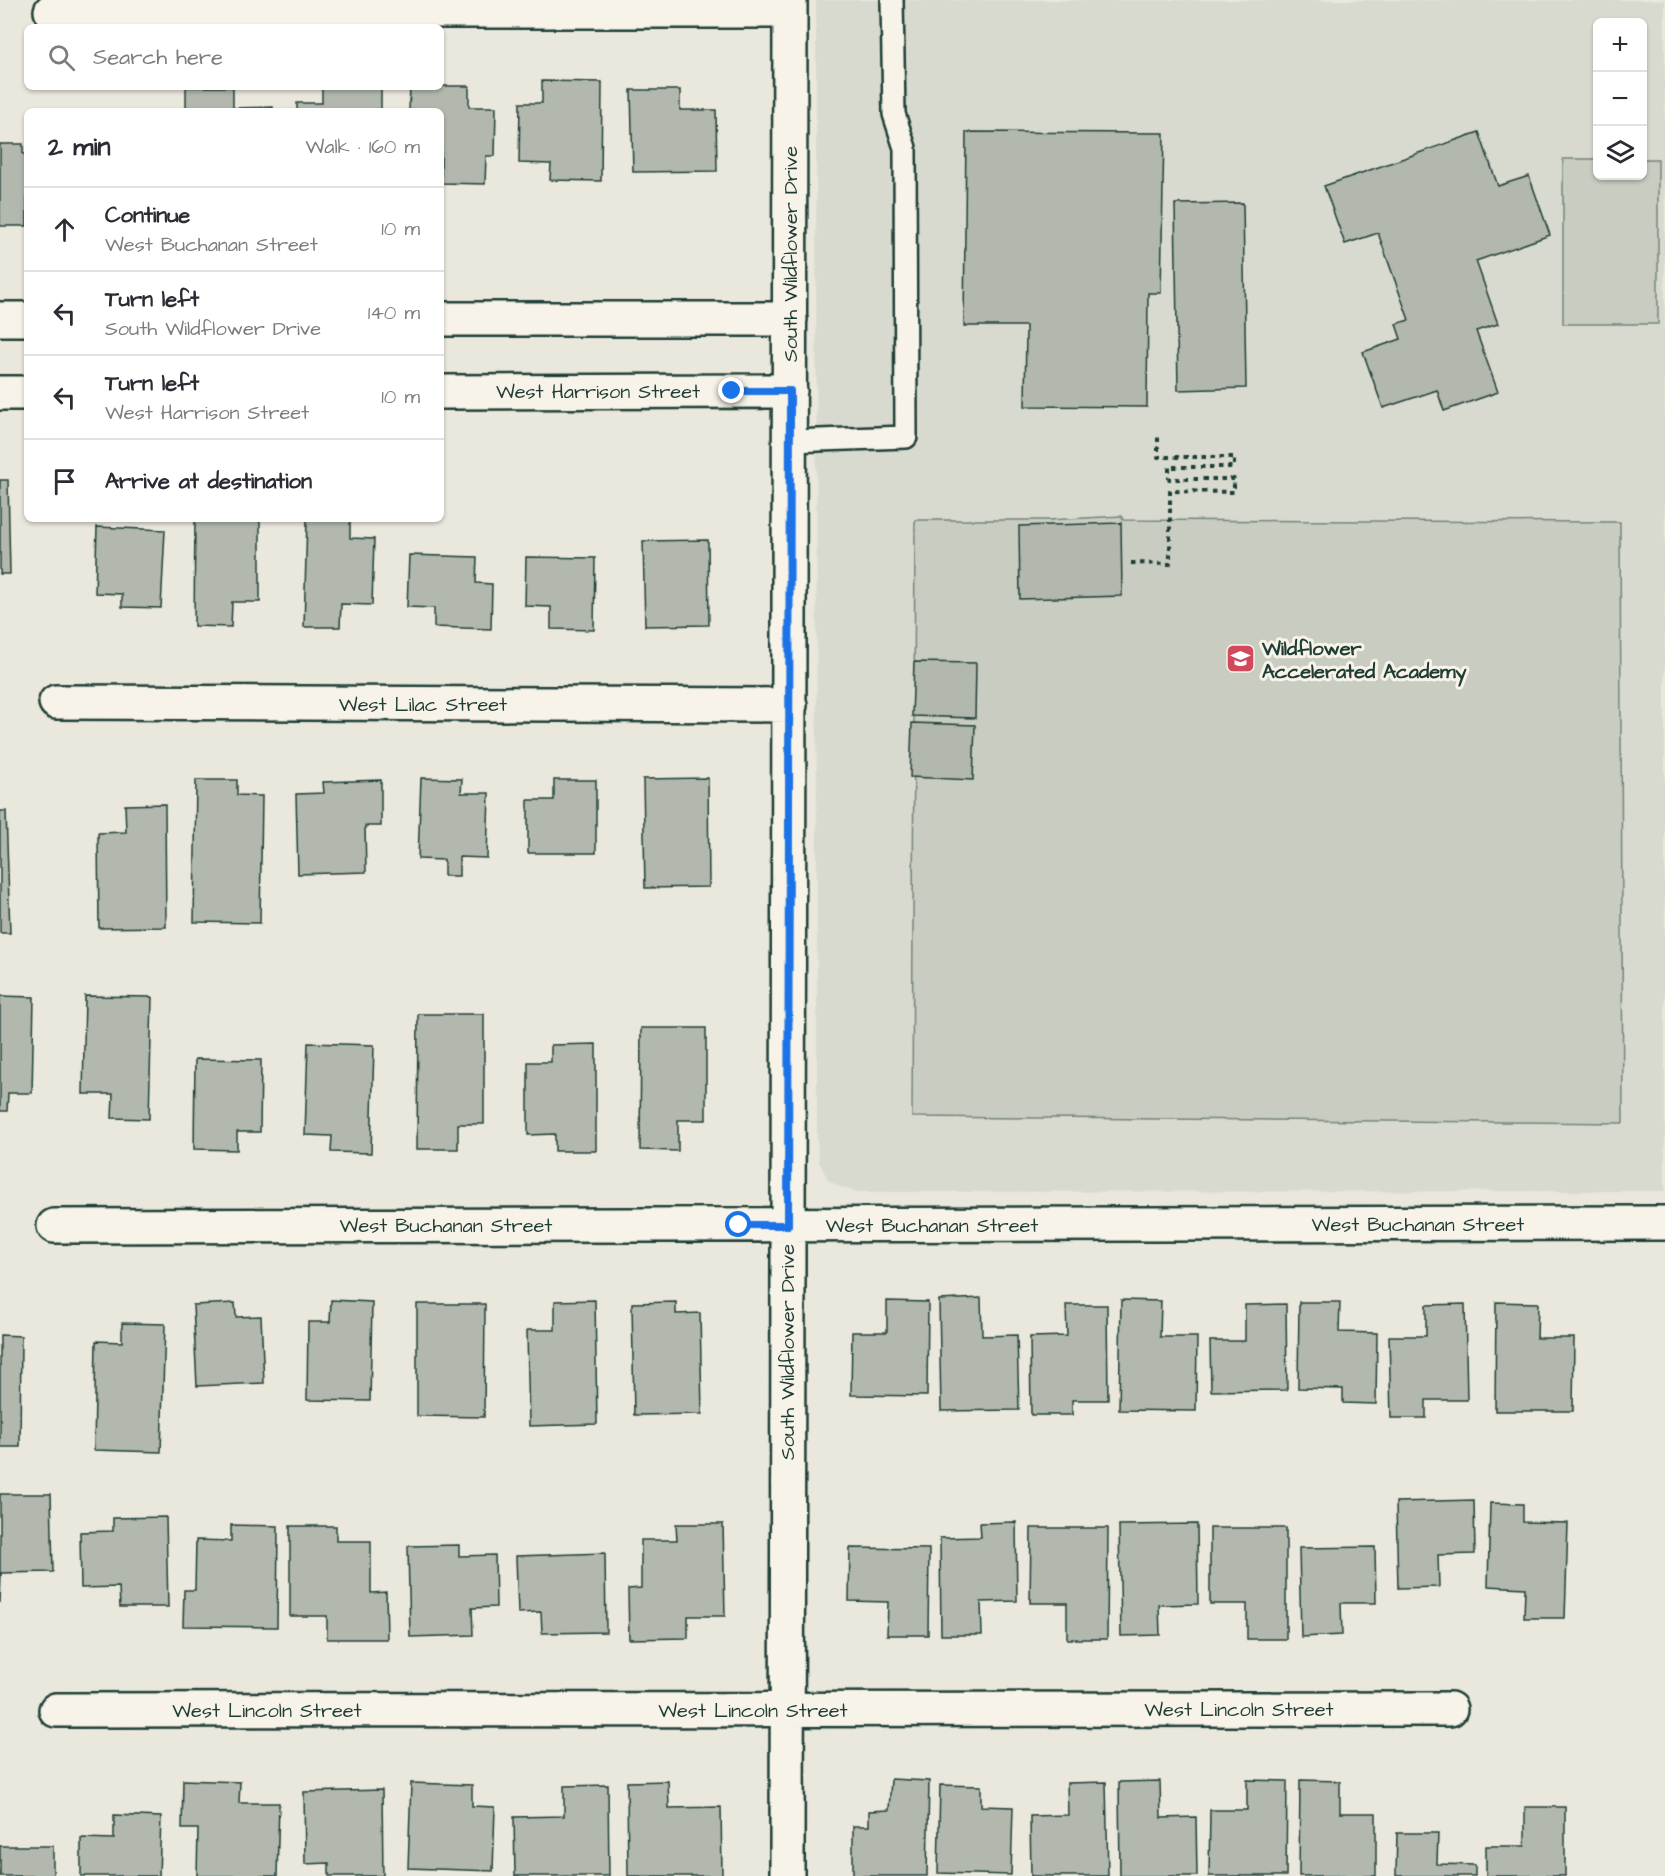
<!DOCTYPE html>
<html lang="en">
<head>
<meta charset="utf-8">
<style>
	body { margin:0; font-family:"Architects Daughter",sans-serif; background:#f2f2f3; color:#2b2b33 }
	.controls { position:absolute; right:18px; top:18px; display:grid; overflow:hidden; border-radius:9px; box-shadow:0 2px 4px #0004 }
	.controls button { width:54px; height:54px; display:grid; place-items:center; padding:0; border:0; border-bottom:2px solid #e1e1e2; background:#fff; color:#2b2b33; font:30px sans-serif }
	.stop { position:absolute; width:18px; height:18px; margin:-14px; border:4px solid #1a73e8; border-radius:50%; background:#fff }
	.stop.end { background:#1a73e8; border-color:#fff; box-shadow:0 2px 6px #0008 }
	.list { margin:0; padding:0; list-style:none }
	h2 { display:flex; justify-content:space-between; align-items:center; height:78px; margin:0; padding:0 24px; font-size:26px }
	h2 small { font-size:20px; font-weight:400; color:#7c7c81 }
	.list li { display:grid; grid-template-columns:39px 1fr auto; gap:18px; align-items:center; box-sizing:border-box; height:84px; padding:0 24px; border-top:2px solid #e1e1e2 }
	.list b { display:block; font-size:22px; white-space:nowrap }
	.list p { margin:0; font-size:20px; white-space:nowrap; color:#7c7c81 }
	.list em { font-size:20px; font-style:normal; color:#7c7c81 }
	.icon { flex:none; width:33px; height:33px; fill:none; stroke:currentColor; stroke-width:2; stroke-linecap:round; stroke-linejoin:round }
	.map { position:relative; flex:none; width:1665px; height:1876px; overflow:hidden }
	.search { position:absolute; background:#fff; box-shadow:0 2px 4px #0004; left:24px; top:24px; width:420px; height:66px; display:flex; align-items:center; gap:15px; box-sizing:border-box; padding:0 21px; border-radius:9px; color:#7c7c81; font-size:22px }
	.panel { position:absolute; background:#fff; box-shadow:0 2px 4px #0004; left:24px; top:108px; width:420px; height:414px; border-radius:9px }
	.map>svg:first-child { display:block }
	.built { fill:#d9dacf; fill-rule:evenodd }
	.green { fill:#c8ccc1; stroke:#74847a; stroke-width:1.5 }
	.building { fill:#b2b8ae; stroke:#1f3d34; stroke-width:1.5 }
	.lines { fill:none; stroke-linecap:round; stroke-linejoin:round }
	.service-casing { stroke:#1f3d34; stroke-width:26 }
	.minor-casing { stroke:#1f3d34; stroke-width:38 }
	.path { stroke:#1f3d34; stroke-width:4; stroke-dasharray:4.5 4.5; stroke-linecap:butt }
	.service { stroke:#f7f3e8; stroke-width:21 }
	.minor { stroke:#f7f3e8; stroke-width:33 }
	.route { stroke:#1a73e8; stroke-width:8 }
	.labels { text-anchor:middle; stroke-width:6; stroke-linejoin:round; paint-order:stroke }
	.street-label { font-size:20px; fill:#1f3d34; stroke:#f7f3e8 }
	.poi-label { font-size:20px; font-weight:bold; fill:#1f3d34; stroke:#f7f3e8; text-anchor:start }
</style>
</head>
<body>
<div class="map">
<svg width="1665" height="1876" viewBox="0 0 1665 1876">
	<rect width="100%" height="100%" fill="#eae8dd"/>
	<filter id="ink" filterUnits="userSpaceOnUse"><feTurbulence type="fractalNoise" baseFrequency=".0167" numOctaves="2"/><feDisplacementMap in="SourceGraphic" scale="12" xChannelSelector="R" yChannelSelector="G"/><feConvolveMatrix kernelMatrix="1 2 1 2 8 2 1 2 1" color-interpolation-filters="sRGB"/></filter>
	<g filter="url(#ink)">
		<path class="built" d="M816,0H1665V1191L857,1192L840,1187L828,1180L819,1162L817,1142ZM1598,22H1642V176H1598Z"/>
		<path class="green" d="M1563,159H1597L1598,176H1642L1643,159H1658V324H1563Z
			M1122,516L1123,520L1620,522L1623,1123L912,1117L915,520H1048Z"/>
		<path class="building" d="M542,81L602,82L601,181L550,180L551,164L519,163L520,103H542Z
			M441,86H469V107H496L495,156H486L485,184L441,183V111H409L410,87Z
			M186,87H233V108L273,107V111H186Z
			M322,87H381V111H297V103H322Z
			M631,90H680V110H716L717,171L633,172Z
			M966,132L1164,133L1161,293H1148L1147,407L1025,406L1026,326H964Z
			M1479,132L1498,186L1529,176L1550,235L1476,261L1498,324L1476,331L1498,392L1444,411L1437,390L1383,408L1363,352L1401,339L1396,324L1409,320L1378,233L1345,244L1324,186Z
			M0,144H23V154H27V226H0Z
			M1243,203L1246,388L1178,390L1175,204Z
			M0,480H8L10,574H0Z
			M195,519H260V602H232L231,627L194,626Z
			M307,519L350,520V538L374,539L372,605L341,604L340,627H304Z
			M1121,523L1122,596L1020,599L1019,526Z
			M97,527L165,530L161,608L122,607V594L95,593Z
			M708,540L709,625L645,626L643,541Z
			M409,555L477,557L476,583L492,584L491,629L434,627V608L407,607Z
			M526,557L595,558L594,630L551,629V607L525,606Z
			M914,662L976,663L975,718L912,716Z
			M912,723L975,725L973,780L910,777Z
			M421,778L462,779L461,793H489L487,858L459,857V876H444V860L418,859Z
			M708,778L709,887L645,888L643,779Z
			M196,780H237V795L262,796L260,923L194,922Z
			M381,780V826H365L366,872L298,874L296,794L324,793L323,782Z
			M554,780H596V853H528V800H554Z
			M165,804L166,927L99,928L98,833L126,832L125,805Z
			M0,811H6L10,933H0Z
			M0,996L34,997L32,1093H8L7,1111H0Z
			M85,996L152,997L149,1119L112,1118L113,1094H83Z
			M418,1014H484V1124H458V1149H417Z
			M641,1028H706V1120H678V1151L640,1150Z
			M308,1043L374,1045L371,1153L331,1152L332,1136L305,1135Z
			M596,1044V1151H555V1134L528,1135V1062H551V1045Z
			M195,1059L261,1060L260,1132H237V1150L194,1149Z
			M981,1298L982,1336L1017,1335L1019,1410L941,1411L939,1300Z
			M331,1300L372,1302L370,1401L307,1400L308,1322H330Z
			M595,1300L597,1424L529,1426L527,1330H555V1301Z
			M1121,1300L1161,1301L1160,1337H1197L1196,1411L1119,1410Z
			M887,1301L928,1302L927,1396L851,1395L852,1332H887Z
			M676,1302V1314L700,1313L702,1414L634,1415L632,1303Z
			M1299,1302H1340L1339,1332L1377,1333L1376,1404L1343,1403V1389L1298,1388Z
			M1496,1302L1538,1303L1537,1338H1574L1573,1411H1495Z
			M235,1303L236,1317L261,1316L264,1383L197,1386L193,1305Z
			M417,1304H485L484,1417L417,1416Z
			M1286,1304L1287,1390L1211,1391L1210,1341H1245V1305Z
			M1465,1304L1467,1400H1426V1418H1391L1389,1336H1426V1305Z
			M1066,1305H1107L1108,1400H1072V1415H1031L1030,1337L1067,1336Z
			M122,1323L165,1324L161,1452L94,1450L96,1341L122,1342Z
			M0,1335L21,1336L20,1447H0Z
			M0,1494H51L53,1572L1,1573L0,1603Z
			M1474,1500L1475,1554L1438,1555L1439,1587L1398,1588L1396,1502Z
			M1490,1503L1523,1504V1522L1568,1523L1565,1618H1524L1525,1588L1488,1586Z
			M166,1517L168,1607H120L119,1587L81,1588L80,1532L113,1531V1518Z
			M1016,1522L1017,1601L981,1602L982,1635H941L940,1538L981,1537L980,1523Z
			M676,1524H723L725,1616H688V1638L629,1639L628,1589L641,1588V1540H677Z
			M1197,1524L1198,1604L1159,1605L1160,1635L1121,1636L1119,1525Z
			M231,1525L278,1526L277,1627L183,1626L184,1590H195L196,1540L231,1541Z
			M290,1526H336V1541H371V1593L386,1592L387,1639H327V1616H290Z
			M1031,1528H1108L1107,1639H1067V1603H1030Z
			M1210,1528H1286V1639H1247V1604H1210Z
			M459,1545V1556L495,1555L496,1607L472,1608L473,1635L410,1637L408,1546Z
			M1375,1547L1376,1603H1341L1342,1635L1301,1637L1299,1548Z
			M850,1548L929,1549L928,1635H887L888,1602L849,1601Z
			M605,1553L606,1632L542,1633L541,1612L518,1613L516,1556Z
			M891,1779L929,1781L927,1876H853V1826H869V1811L889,1810Z
			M183,1780L240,1782L239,1803H279L277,1876H197L198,1829H182Z
			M1247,1780L1287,1781L1286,1876H1209L1210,1810H1247Z
			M1300,1780L1340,1781V1813H1376V1876H1299Z
			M668,1781L669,1808L721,1807L722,1876H628L627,1782Z
			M1160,1781L1161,1818L1196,1817L1197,1876H1120L1119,1782Z
			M1106,1782L1108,1876H1031L1030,1816L1068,1815L1067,1783Z
			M411,1783L472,1785V1806L495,1807L493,1871L408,1868Z
			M608,1785L609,1876H515L514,1817L564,1816V1786Z
			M940,1785L981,1786V1806L1013,1807L1011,1875L938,1873Z
			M382,1790L383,1876H329V1863L305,1864L304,1792Z
			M1525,1807H1565V1876H1486V1846H1525Z
			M114,1815L161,1817L159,1876H81V1838L114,1839Z
			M1397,1833H1438L1437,1864L1475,1865V1876H1396Z
			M0,1846H53V1876H0Z"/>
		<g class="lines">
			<defs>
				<path id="service" d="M790,441L906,437L905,148L894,114L892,0"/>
				<path id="minor" d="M51,11H790
					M0,319H27
					M441,319H790
					M441,392L790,391
					M0,393H27
					M56,702L790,705
					M54,1226L1665,1223
					M56,1710L1450,1709
					M787,1876L790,0"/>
			</defs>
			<use href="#service" class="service-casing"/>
			<use href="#minor" class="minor-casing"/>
			<path class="path" d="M1131,563L1170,564V491L1234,492V479H1169V467H1234V457H1158V435"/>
			<use href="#service" class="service"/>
			<use href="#minor" class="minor"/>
		</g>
	</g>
	<g class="lines" filter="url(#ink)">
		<path class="route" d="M732,391H790L788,1225H739"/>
	</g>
	<defs>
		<symbol id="school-square" viewBox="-11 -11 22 22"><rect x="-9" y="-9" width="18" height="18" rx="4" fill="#d1495b" stroke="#f7f3e8"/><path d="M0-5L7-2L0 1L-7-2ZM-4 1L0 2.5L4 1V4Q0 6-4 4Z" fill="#fff"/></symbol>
	</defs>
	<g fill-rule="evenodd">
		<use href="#school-square" x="1224" y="642" width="33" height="33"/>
	</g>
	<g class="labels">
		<g class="street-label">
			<text transform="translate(790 254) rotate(-90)" y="7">South Wildflower Drive</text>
			<text x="598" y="398">West Harrison Street</text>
			<text x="423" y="711">West Lilac Street</text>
			<text x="1418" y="1231">West Buchanan Street</text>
			<text x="446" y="1232">West Buchanan Street</text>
			<text x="932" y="1232">West Buchanan Street</text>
			<text transform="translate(787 1352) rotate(-90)" y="7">South Wildflower Drive</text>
			<text x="1239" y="1716">West Lincoln Street</text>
			<text x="267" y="1717">West Lincoln Street</text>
			<text x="753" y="1717">West Lincoln Street</text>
		</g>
		<g class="poi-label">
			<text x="1262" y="655">Wildflower<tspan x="1262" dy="23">Accelerated Academy</tspan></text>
		</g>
	</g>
</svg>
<div class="controls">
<button>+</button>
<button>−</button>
<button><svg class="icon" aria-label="layers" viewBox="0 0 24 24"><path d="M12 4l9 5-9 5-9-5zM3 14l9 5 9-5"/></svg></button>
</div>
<div class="stop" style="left:739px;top:1225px"></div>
<div class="stop end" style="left:732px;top:391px"></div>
<div class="search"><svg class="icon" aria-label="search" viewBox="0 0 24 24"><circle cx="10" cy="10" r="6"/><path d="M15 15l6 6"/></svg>Search here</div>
<section class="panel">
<h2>2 min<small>Walk · 160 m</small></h2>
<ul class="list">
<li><svg class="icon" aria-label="ahead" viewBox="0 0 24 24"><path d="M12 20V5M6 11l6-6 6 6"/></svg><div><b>Continue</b><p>West Buchanan Street</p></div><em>10 m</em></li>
<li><svg class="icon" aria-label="left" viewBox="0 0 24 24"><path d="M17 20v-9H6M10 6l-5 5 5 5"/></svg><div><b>Turn left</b><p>South Wildflower Drive</p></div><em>140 m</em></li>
<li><svg class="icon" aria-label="left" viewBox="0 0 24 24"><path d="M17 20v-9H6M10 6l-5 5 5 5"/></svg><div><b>Turn left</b><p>West Harrison Street</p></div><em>10 m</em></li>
<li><svg class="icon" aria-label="arrive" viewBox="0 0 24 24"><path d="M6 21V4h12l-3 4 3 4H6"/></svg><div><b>Arrive at destination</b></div></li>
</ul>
</section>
</div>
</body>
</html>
